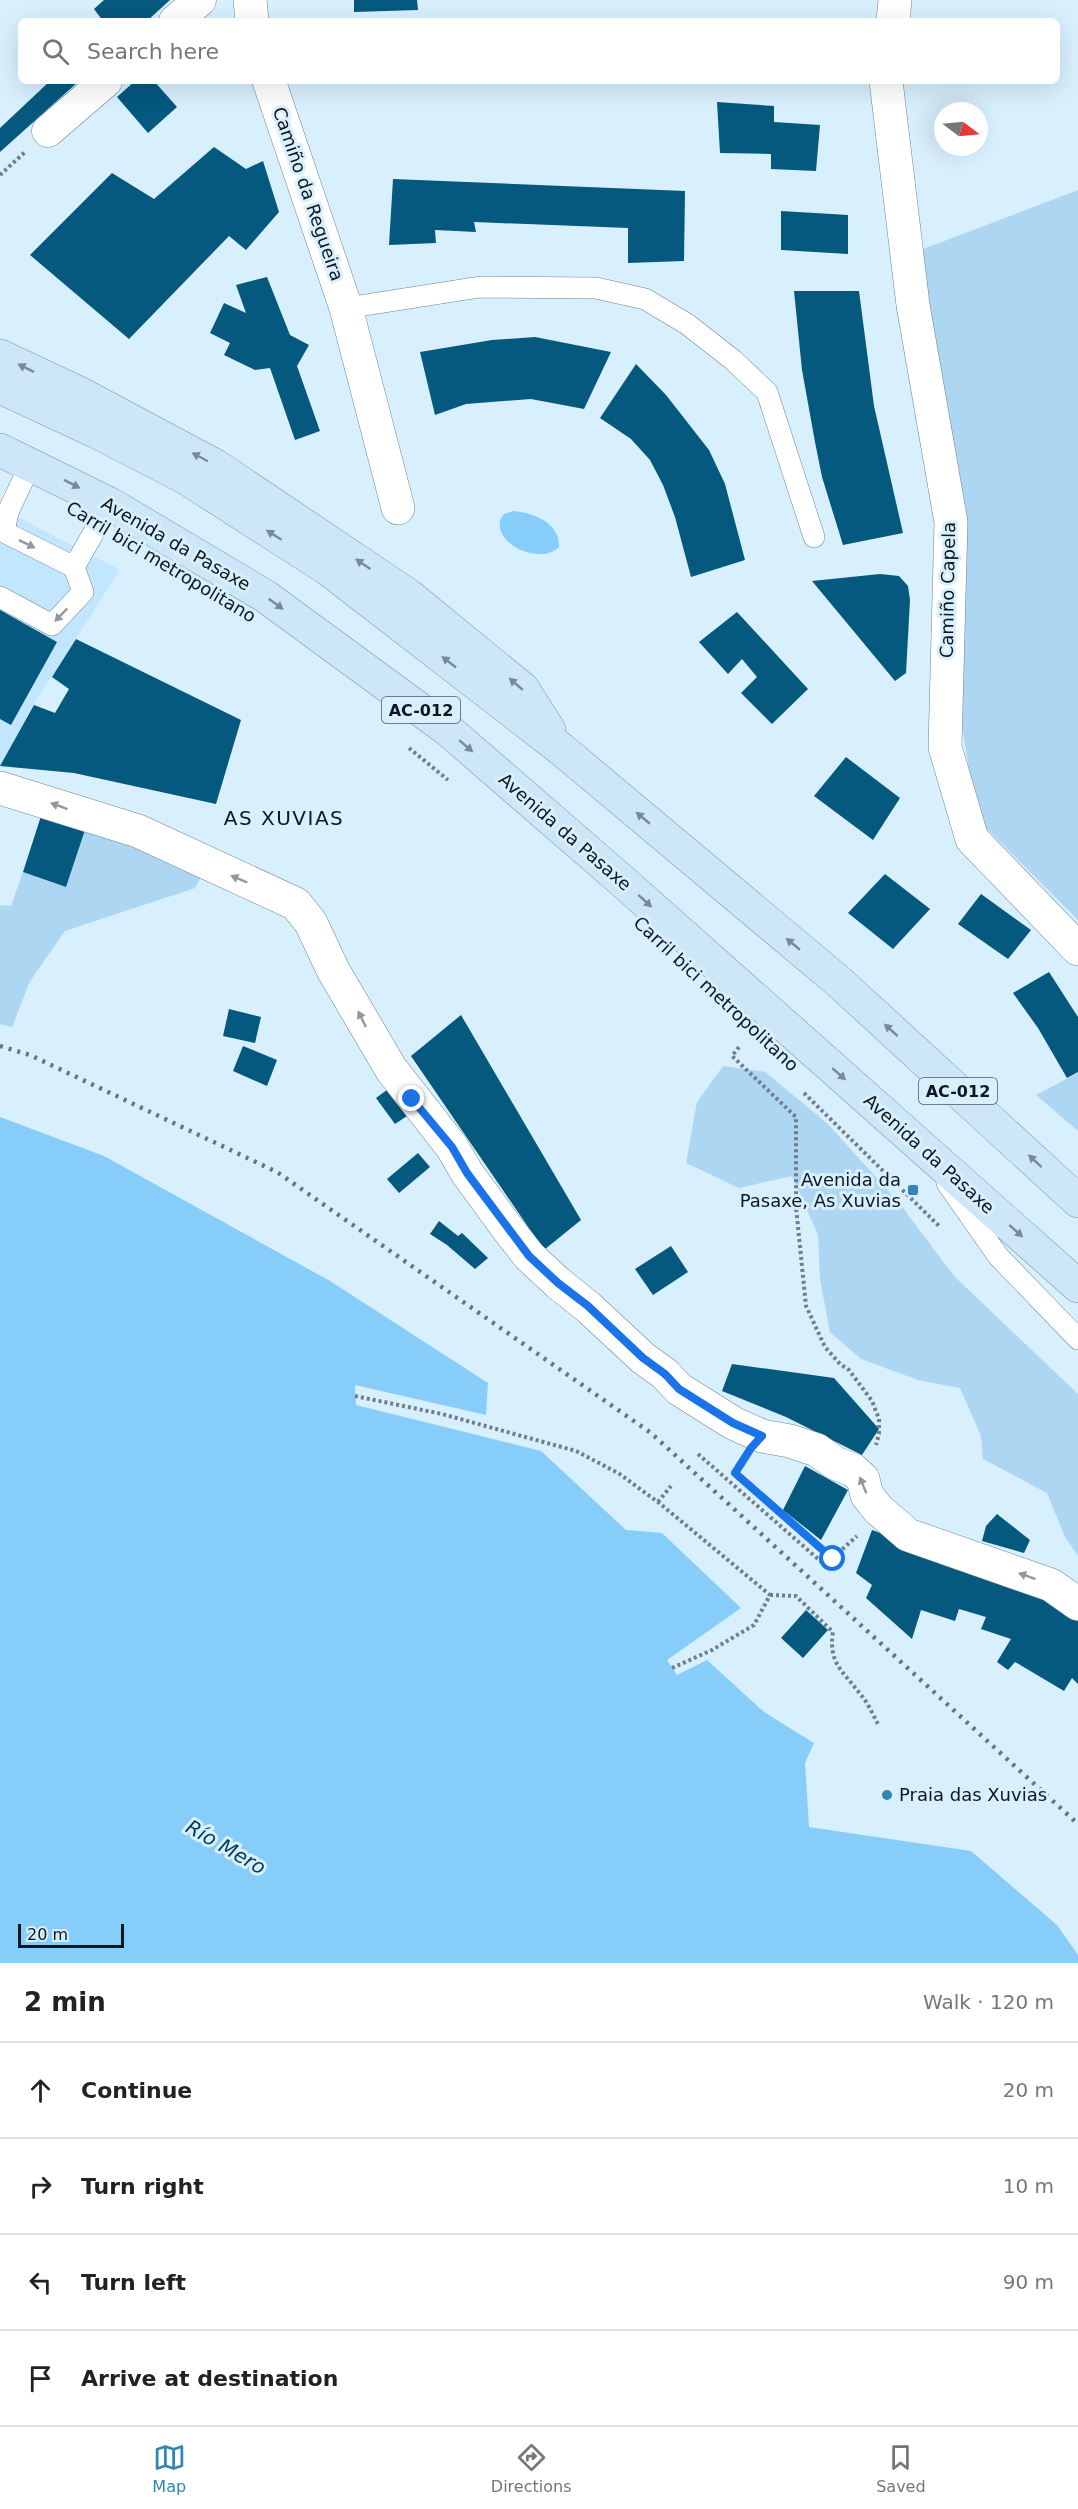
<!DOCTYPE html>
<html lang="en">
<head>
<meta charset="utf-8">
<style>
	body { margin:0; font-family:"DejaVu Sans",sans-serif; background:#f2f2f2; color:#222 }
	.compass { position:absolute; left:934px; top:102px; width:54px; height:54px; border-radius:50%; background:#fff; box-shadow:0 6px 24px #0002; rotate:106deg }
	.scale { position:absolute; left:18px; bottom:15px; width:106px; box-sizing:border-box; padding-left:6px; border:3px solid #0e181f; border-top:0; font-size:16px; line-height:21px; white-space:nowrap; color:#0e181f; -webkit-text-stroke:4px #d8effe; paint-order:stroke }
	.stop { position:absolute; width:18px; height:18px; margin:-14px; border:4px solid #1a73e8; border-radius:50%; background:#fff }
	.stop.end { background:#1a73e8; border-color:#fff; box-shadow:0 2px 6px #0008 }
	.list { margin:0; padding:0; list-style:none }
	h2 { display:flex; justify-content:space-between; align-items:center; height:78px; margin:0; padding:0 24px; font-size:26px }
	h2 small { font-size:20px; font-weight:400; color:#767676 }
	.list li { display:grid; grid-template-columns:39px 1fr auto; gap:18px; align-items:center; box-sizing:border-box; height:96px; padding:0 24px; border-top:2px solid #e0e0e0 }
	.list b { display:block; font-size:22px; white-space:nowrap }
	.list em { font-size:20px; font-style:normal; color:#767676 }
	.icon { flex:none; width:33px; height:33px; fill:none; stroke:currentColor; stroke-width:2; stroke-linecap:round; stroke-linejoin:round }
	.map { position:relative; flex:none; width:1078px; height:1963px; overflow:hidden }
	.search { position:absolute; background:#fff; box-shadow:0 6px 24px #0002; left:18px; right:18px; top:18px; height:66px; display:flex; align-items:center; gap:15px; box-sizing:border-box; padding:0 21px; border-radius:9px; color:#767676; font-size:22px }
	.sheet { height:462px; background:#fff }
	nav { display:flex; justify-content:space-around; align-items:center; box-sizing:border-box; height:84px; border-top:2px solid #e0e0e0; background:#fff; font-size:16px; color:#767676 }
	nav a { display:grid; justify-items:center; gap:3px }
	nav .on { color:#3086b5 }
	.map>svg:first-child { display:block }
	.built { fill:#c2e6fe }
	.green { fill:#acd6f1 }
	.water { fill:#87cdf9 }
	.building { fill:#05587e }
	.lines { fill:none; stroke-linecap:round; stroke-linejoin:round }
	.service-casing { stroke:#6a8495; stroke-width:22 }
	.pedestrian-casing { stroke:#6a8495; stroke-width:33 }
	.minor-casing { stroke:#6a8495; stroke-width:34 }
	.primary-casing { stroke:#7494aa; stroke-width:34 }
	.path { stroke:#6f7f8a; stroke-width:4; stroke-dasharray:3 3; stroke-linecap:butt }
	.service { stroke:#fff; stroke-width:21 }
	.pedestrian { stroke:#fff; stroke-width:32 }
	.minor { stroke:#fff; stroke-width:33 }
	.primary { stroke:#cde7f9; stroke-width:33 }
	.rail { stroke:#65757f; stroke-width:4.5; stroke-dasharray:3 6; stroke-linecap:butt }
	.oneway { fill:#778a97 }
	.oneway2 { fill:#93979a }
	.route { stroke:#1a73e8; stroke-width:8 }
	.poi-dot { fill:#3086b5; stroke:#d8effe; stroke-width:2 }
	.labels { text-anchor:middle; stroke-width:6; stroke-linejoin:round; paint-order:stroke }
	.shield { fill:#d8effe; stroke:#4b5862; stroke-width:1.5 }
	.shield-label { font-size:16px; font-weight:bold; fill:#0e181f }
	.street-label { font-size:18px; fill:#0e181f; stroke:#d8effe }
	.poi-label { font-size:18px; fill:#0e181f; stroke:#d8effe; text-anchor:end }
	.neighbourhood-label { font-size:20px; letter-spacing:1.5px; fill:#0e181f; stroke:#d8effe }
	.water-label { font-size:20px; font-style:italic; fill:#023e5b; stroke:#d8effe }
</style>
</head>
<body>
<div class="map">
<svg width="1078" height="1963" viewBox="0 0 1078 1963">
	<rect width="100%" height="100%" fill="#d8effe"/>
	<path class="built" d="M0,508L120,570L34,704L0,766Z"/>
	<path class="green" d="M1078,190V920L977,819L961,719L966,521L944,385L918,251Z
		M85,830L203,873L195,888L65,931L30,981L12,1027L0,1024V905L11,906L23,872L66,887Z
		M723,1066L765,1072L828,1124L900,1204L954,1276L1078,1394V1556L1065,1537L1047,1493L983,1459L981,1436L960,1388L918,1380L861,1359L830,1332L820,1279L818,1235L792,1176L739,1188L686,1163L697,1102Z
		M1078,1073V1131L1036,1095Z"/>
	<path class="water" d="M513,511C533,513 560,522 559,547C541,565 495,546 500,520L504,514Z
		M0,1117L104,1156L330,1281L488,1383L486,1415L355,1385L356,1405L541,1451L626,1530L662,1533L741,1608L667,1660L677,1675L707,1660L764,1712L814,1743L805,1763L809,1827L971,1851L1057,1925L1078,1955V1963H0Z"/>
	<path class="building" d="M104,0H170L147,21H103L94,9Z
		M354,0H417L418,10L354,12Z
		M50,81H79L0,152V128Z
		M135,81H154L177,107L148,133L117,97Z
		M717,102L774,106V122L820,125L816,171L771,169V154L720,153Z
		M214,147L246,169L263,161L279,212L246,250L229,236L129,339L30,255L112,173L154,199Z
		M393,179L685,191L684,261L628,263V228L474,222L476,232L435,230L436,243L389,245Z
		M781,211L848,215V254L781,250Z
		M267,277L290,335L309,345L297,366L320,431L295,440L270,368L255,370L224,355L230,343L210,333L224,303L246,313L236,285Z
		M794,291H859L874,406L903,533L843,545L822,477L815,442L802,370Z
		M535,337L611,352L584,409L531,399L466,404L435,415L420,352L492,340Z
		M636,364L666,395L709,450L725,484L745,560L691,577L675,517L663,485L650,460L631,439L600,418Z
		M880,574L899,576L908,586L910,600L906,673L895,681L812,581Z
		M0,610L57,642L11,725L0,719Z
		M737,612L808,689L772,724L741,693L757,677L742,659L728,674L699,642Z
		M76,639L241,720L216,804L74,773L0,766L34,705L55,713L69,689L52,677Z
		M846,757L900,798L873,840L814,796Z
		M41,816L85,830L66,887L23,872Z
		M885,874L930,909L893,949L848,913Z
		M981,894L1031,930L1008,959L958,924Z
		M1049,972L1078,1017V1072L1067,1078L1038,1028L1013,993Z
		M229,1009L261,1017L255,1043L223,1036Z
		M461,1015L581,1220L544,1250L411,1056Z
		M243,1046L277,1060L267,1086L233,1071Z
		M391,1087L410,1114L395,1124L376,1098Z
		M418,1153L430,1167L399,1193L387,1179Z
		M439,1221L458,1236L462,1233L488,1258L475,1269L447,1245L430,1234Z
		M671,1246L688,1272L653,1295L635,1269Z
		M732,1364L834,1378L879,1429L862,1455L786,1417L722,1391Z
		M805,1466L848,1490L821,1540L783,1510Z
		M997,1514L1030,1540L1024,1553L982,1541L986,1526Z
		M872,1530L1040,1592L1078,1616V1684L1072,1678L1064,1691L1015,1662L1008,1670L997,1662L1011,1639L981,1629L986,1617L959,1609L955,1621L921,1610L912,1639L866,1598L872,1585L856,1573Z
		M806,1610L828,1630L803,1658L781,1638Z"/>
	<g class="lines">
		<defs>
			<path id="service" d="M346,308L480,287L596,288L645,299L687,324L733,360L767,392L814,537
				M31,463L8,512L4,532L74,567L110,504
				M0,597L52,625L83,592L74,567
				M947,1183L998,1256L1078,1339"/>
			<path id="pedestrian" d="M175,21L200,0
				M48,131L106,81"/>
			<path id="minor" d="M250,0L252,21
				M893,21L895,0
				M269,81L346,308L398,508
				M886,81L913,305L951,522L945,747L972,839L1078,949
				M0,788L138,831L296,904L311,923L333,970L391,1069L452,1147L467,1173L508,1229L529,1256L558,1283L588,1307L643,1358L665,1374L679,1389L733,1423L762,1436L790,1441L817,1450L835,1463L853,1470L863,1479L867,1495L878,1509L908,1535L1051,1585L1078,1604"/>
			<path id="primary" d="M0,356L81,394L216,466L408,595L523,689L549,730
				M0,387L97,432L186,478L328,569L561,749L838,981L1078,1201
				M0,450L110,504L265,596L448,730L620,879L1078,1286"/>
		</defs>
		<use href="#service" class="service-casing"/>
		<use href="#pedestrian" class="pedestrian-casing"/>
		<use href="#minor" class="minor-casing"/>
		<use href="#primary" class="primary-casing"/>
		<path class="path" d="M0,175L25,152
			M409,748L448,780
			M739,1047L732,1056L796,1117V1207L806,1306L825,1347L840,1364L849,1370L872,1401L879,1419V1434L876,1445
			M804,1093L940,1227
			M355,1396L442,1414L576,1451L618,1473L658,1502L770,1595L754,1625L712,1650L672,1668
			M698,1454L825,1565L857,1536
			M740,1464L735,1473L833,1559
			M658,1502L671,1486
			M770,1595L796,1596L833,1632C828,1664 844,1672 861,1695C868,1703 873,1715 878,1724"/>
		<use href="#service" class="service"/>
		<use href="#pedestrian" class="pedestrian"/>
		<use href="#minor" class="minor"/>
		<use href="#primary" class="primary"/>
		<path class="rail" d="M0,1046L30,1055L277,1172L651,1433L1078,1824"/>
	</g>
	<defs><path id="oneway-solid" d="M-6-.8H1V-3.2L6.5 0L1 3.2V.8H-6Z" transform="scale(1.5)"/></defs>
	<g class="oneway">
		<use href="#oneway-solid" transform="translate(26 368) rotate(-154)"/>
		<use href="#oneway-solid" transform="translate(200 457) rotate(-152)"/>
		<use href="#oneway-solid" transform="translate(72 484) rotate(27)"/>
		<use href="#oneway-solid" transform="translate(274 535) rotate(-148)"/>
		<use href="#oneway-solid" transform="translate(363 564) rotate(-146)"/>
		<use href="#oneway-solid" transform="translate(276 604) rotate(36)"/>
		<use href="#oneway-solid" transform="translate(449 662) rotate(-142)"/>
		<use href="#oneway-solid" transform="translate(516 684) rotate(-139)"/>
		<use href="#oneway-solid" transform="translate(466 746) rotate(41)"/>
		<use href="#oneway-solid" transform="translate(643 818) rotate(-140)"/>
		<use href="#oneway-solid" transform="translate(645 901) rotate(42)"/>
		<use href="#oneway-solid" transform="translate(793 944) rotate(-140)"/>
		<use href="#oneway-solid" transform="translate(891 1030) rotate(-138)"/>
		<use href="#oneway-solid" transform="translate(839 1074) rotate(41)"/>
		<use href="#oneway-solid" transform="translate(1035 1161) rotate(-137)"/>
		<use href="#oneway-solid" transform="translate(1016 1231) rotate(42)"/>
	</g>
	<g class="oneway2">
		<use href="#oneway-solid" transform="translate(27 544) rotate(26)"/>
		<use href="#oneway-solid" transform="translate(61 615) rotate(134)"/>
		<use href="#oneway-solid" transform="translate(59 806) rotate(-160)"/>
		<use href="#oneway-solid" transform="translate(239 879) rotate(-157)"/>
		<use href="#oneway-solid" transform="translate(362 1019) rotate(-116)"/>
		<use href="#oneway-solid" transform="translate(863 1485) rotate(-112)"/>
		<use href="#oneway-solid" transform="translate(1027 1576) rotate(-160)"/>
	</g>
	<g class="lines">
		<path class="route" d="M412,1099L452,1147L467,1173L529,1256L558,1283L588,1306L643,1358L665,1374L679,1389L733,1423L762,1436L751,1448L735,1473L833,1559"/>
	</g>
	<g class="poi-dot">
		<rect x="907" y="1184" width="12" height="12" rx="3"/>
		<circle cx="887" cy="1795" r="6"/>
	</g>
	<g class="labels">
		<g class="shield">
			<rect x="382" y="697" width="78" height="26" rx="4.5"/>
			<rect x="919" y="1078" width="78" height="26" rx="4.5"/>
		</g>
		<g class="shield-label">
			<text x="421" y="716">AC-012</text>
			<text x="958" y="1097">AC-012</text>
		</g>
		<g class="street-label">
			<text transform="translate(308 194) rotate(71)" y="6">Camiño da Regueira</text>
			<text transform="translate(176 544) rotate(30)" y="6">Avenida da Pasaxe</text>
			<text transform="translate(161 562) rotate(31)" y="6">Carril bici metropolitano</text>
			<text transform="translate(948 590) rotate(-89)" y="6">Camiño Capela</text>
			<text transform="translate(565 832) rotate(41)" y="6">Avenida da Pasaxe</text>
			<text transform="translate(716 994) rotate(43)" y="6">Carril bici metropolitano</text>
			<text transform="translate(929 1154) rotate(42)" y="6">Avenida da Pasaxe</text>
		</g>
		<g class="poi-label">
			<text x="901" y="1186">Avenida da<tspan x="901" dy="21">Pasaxe, As Xuvias</tspan></text>
			<text x="899" y="1801" text-anchor="start">Praia das Xuvias</text>
		</g>
		<g class="neighbourhood-label">
			<text x="284" y="825">AS XUVIAS</text>
		</g>
		<g class="water-label">
			<text transform="translate(226 1847) rotate(30)" y="7">Río Mero</text>
		</g>
	</g>
</svg>
<svg class="compass" viewBox="-18 -18 36 36"><path d="M0-13l5 13h-10z" fill="#e53935"/><path d="M0 13l5-13h-10z" fill="#767676"/></svg>
<div class="scale">20 m</div>
<div class="stop" style="left:833px;top:1559px"></div>
<div class="stop end" style="left:412px;top:1099px"></div>
<div class="search"><svg class="icon" aria-label="search" viewBox="0 0 24 24"><circle cx="10" cy="10" r="6"/><path d="M15 15l6 6"/></svg>Search here</div>
</div>
<section class="sheet">
<h2>2 min<small>Walk · 120 m</small></h2>
<ul class="list">
<li><svg class="icon" aria-label="ahead" viewBox="0 0 24 24"><path d="M12 20V5M6 11l6-6 6 6"/></svg><div><b>Continue</b></div><em>20 m</em></li>
<li><svg class="icon" aria-label="right" viewBox="0 0 24 24"><path d="M7 20v-9h11M14 6l5 5-5 5"/></svg><div><b>Turn right</b></div><em>10 m</em></li>
<li><svg class="icon" aria-label="left" viewBox="0 0 24 24"><path d="M17 20v-9H6M10 6l-5 5 5 5"/></svg><div><b>Turn left</b></div><em>90 m</em></li>
<li><svg class="icon" aria-label="arrive" viewBox="0 0 24 24"><path d="M6 21V4h12l-3 4 3 4H6"/></svg><div><b>Arrive at destination</b></div></li>
</ul>
</section>
<nav>
<a class="on"><svg class="icon" aria-label="map" viewBox="0 0 24 24"><path d="M3 6l6-2 6 2 6-2v14l-6 2-6-2-6 2zM9 4v14M15 6v14"/></svg>Map</a>
<a><svg class="icon" aria-label="directions" viewBox="0 0 24 24"><path d="M12 3l9 9-9 9-9-9zM9 14v-3h6M13 9l2 2-2 2"/></svg>Directions</a>
<a><svg class="icon" aria-label="saved" viewBox="0 0 24 24"><path d="M7 4h10v16l-5-4-5 4z"/></svg>Saved</a>
</nav>
</body>
</html>
